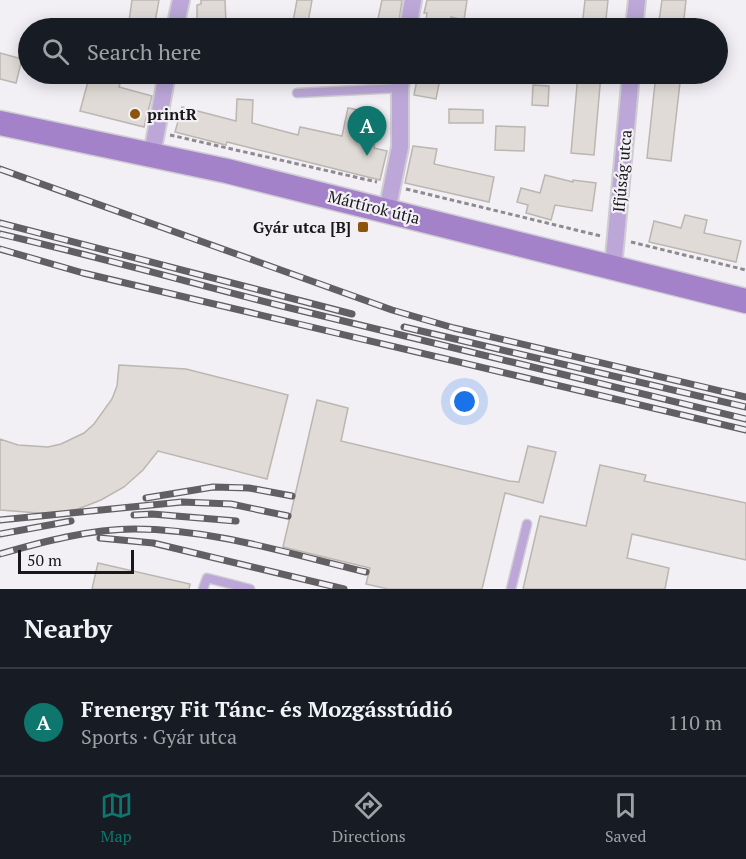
<!DOCTYPE html>
<html lang="en">
<head>
<meta charset="utf-8">
<style>
	body { margin:0; font-family:"PT Serif",serif; background:#242831; color:#f1f3f6 }
	.scale { position:absolute; left:18px; bottom:15px; width:116px; box-sizing:border-box; padding-left:6px; border:3px solid #181719; border-top:0; font-size:16px; line-height:21px; white-space:nowrap; color:#181719; -webkit-text-stroke:4px #f2eff5; paint-order:stroke }
	.you { position:absolute; left:465px; top:402px; width:21px; height:21px; margin:-15px; border:4px solid #fff; border-radius:50%; background:#1a73e8; box-shadow:0 0 0 9px #1a73e833 }
	.badge { display:grid; place-items:center; width:39px; height:39px; border-radius:50%; background:#0f766e; color:#fff; font-size:20px; font-weight:700 }
	.pin { position:absolute; translate:-50% -50px; filter:drop-shadow(0 2px 3px #0008) }
	.pin::after { content:''; position:absolute; top:32px; width:21px; height:18px; background:inherit; clip-path:polygon(0 0,100% 0,50% 100%) }
	.list { margin:0; padding:0; list-style:none }
	h2 { display:flex; justify-content:space-between; align-items:center; height:78px; margin:0; padding:0 24px; font-size:26px }
	h2 small { font-size:20px; font-weight:400; color:#9ea1a6 }
	.list li { display:grid; grid-template-columns:39px 1fr auto; gap:18px; align-items:center; box-sizing:border-box; height:108px; padding:0 24px; border-top:2px solid #363941 }
	.list b { display:block; font-size:22px; white-space:nowrap }
	.list p { margin:0; font-size:20px; white-space:nowrap; color:#9ea1a6 }
	.list em { font-size:20px; font-style:normal; color:#9ea1a6 }
	.icon { flex:none; width:33px; height:33px; fill:none; stroke:currentColor; stroke-width:2; stroke-linecap:round; stroke-linejoin:round }
	.map { position:relative; flex:none; width:746px; height:589px; overflow:hidden }
	.search { position:absolute; background:#171b24; box-shadow:0 3px 15px #0003; left:18px; right:18px; top:18px; height:66px; display:flex; align-items:center; gap:15px; box-sizing:border-box; padding:0 21px; border-radius:33px; color:#9ea1a6; font-size:22px }
	.sheet { height:186px; background:#171b24 }
	nav { display:flex; justify-content:space-around; align-items:center; box-sizing:border-box; height:84px; border-top:2px solid #363941; background:#171b24; font-size:16px; color:#9ea1a6 }
	nav a { display:grid; justify-items:center; gap:3px }
	nav .on { color:#0f766e }
	.map>svg:first-child { display:block }
	.building { fill:#e0dbd6; stroke:#bbb6b1; stroke-width:1.5 }
	.lines { fill:none; stroke-linecap:round; stroke-linejoin:round }
	.lane-casing { stroke:#cfccd2; stroke-width:11 }
	.street-casing { stroke:#cfccd2; stroke-width:20 }
	.secondary-casing { stroke:#cfccd2; stroke-width:27 }
	.path { stroke:#8d8b8f; stroke-width:3; stroke-dasharray:4.5 3; stroke-linecap:butt }
	.lane { stroke:#bca7d8; stroke-width:8 }
	.street { stroke:#bca7d8; stroke-width:16 }
	.secondary { stroke:#a382ca; stroke-width:24 }
	.rail-casing { stroke:#615f62; stroke-width:7 }
	.rail { stroke:#f2eff5; stroke-width:4.5; stroke-dasharray:14; stroke-linecap:butt }
	.poi-dot { fill:#8d540c; stroke:#f2eff5; stroke-width:2 }
	.labels { text-anchor:middle; stroke-width:4.5; stroke-linejoin:round; paint-order:stroke }
	.poi-label { font-size:16px; font-weight:bold; fill:#181719; stroke:#f2eff5; text-anchor:start }
	.street-label { font-size:16px; fill:#181719; stroke:#f2eff5 }
</style>
</head>
<body>
<div class="map">
<svg width="746" height="589" viewBox="0 0 746 589">
	<rect width="100%" height="100%" fill="#f2eff5"/>
	<path class="building" d="M132,0H159L154,28H128Z
		M201,0H225L226,24H220V28H197V5L201,4Z
		M297,0H312L307,28L292,27Z
		M382,0H402L398,28H376Z
		M427,0H467L464,20L451,17L449,28H425L427,13H424Z
		M585,0H608L605,28L582,27Z
		M662,0H686L683,28H658Z
		M0,53L22,59L16,83L0,79Z
		M90,74H123L119,87L152,96L144,127L80,111Z
		M418,74H441L436,99L414,95Z
		M578,74H601L594,155L571,153Z
		M656,74H681L671,161L647,158Z
		M533,85L549,86L548,106L532,105Z
		M237,99L253,100L252,123L298,135L300,127L342,136L348,108L374,113L368,140L375,141L374,148L387,151L380,180L227,142L226,145L175,132L182,107L236,121Z
		M449,109L483,110V123H449Z
		M496,126L525,127L524,151L495,150Z
		M413,146L437,149L434,164L494,177L489,202L405,183Z
		M545,175L573,182V180L596,183L592,211L555,205L551,220L526,213L528,205L517,202L521,188L540,193Z
		M685,215L707,220L704,233L741,241L736,262L649,242L654,221L681,228Z
		M119,365L186,369L288,395L267,479L158,451L143,470L124,487L101,500L78,509L51,514L0,510V439L18,445L48,447L61,444L84,433L94,424L112,399L117,386Z
		M317,400L348,408L341,441L509,481L519,482L528,446L556,452L543,503L505,493L482,589H388L366,584L370,568L283,547Z
		M600,465L646,475L644,481L746,503V560L632,534L627,558L669,568L665,589H523L540,516L586,526Z
		M98,563L190,584L189,589H92Z"/>
	<g class="lines">
		<defs>
			<path id="lane" d="M297,93L400,88
				M203,589L207,578L250,589
				M511,589L527,524"/>
			<path id="street" d="M175,28L181,0
				M408,28L413,0
				M634,28L637,0
				M152,154L167,74
				M387,211L400,147V88L402,74
				M613,268L631,74"/>
			<path id="secondary" d="M0,123L227,171L746,301"/>
		</defs>
		<use href="#lane" class="lane-casing"/>
		<use href="#street" class="street-casing"/>
		<use href="#secondary" class="secondary-casing"/>
		<path class="path" d="M170,135L377,182
			M406,189L601,236
			M631,242L746,270"/>
		<use href="#lane" class="lane"/>
		<use href="#street" class="street"/>
		<use href="#secondary" class="secondary"/>
		<defs>
			<path id="rail" d="M0,169L392,310L454,328L746,397
				M0,223L352,314
				M0,234C95,256 188,282 282,306C437,344 591,381 746,419
				M0,249L83,273L746,430
				M404,327L746,407
				M146,498L213,487L249,488L292,496
				M134,515L152,514L236,521
				M0,520L182,502L231,504L288,516
				M0,534L71,521
				M100,538L153,543L344,589
				M0,554C42,542 90,529 134,529C213,529 290,554 366,572"/>
		</defs>
		<use href="#rail" class="rail-casing"/>
		<use href="#rail" class="rail"/>
	</g>
	<g class="poi-dot">
		<circle cx="135" cy="114" r="6"/>
		<rect x="357" y="221" width="12" height="12" rx="3"/>
	</g>
	<g class="labels">
		<g class="poi-label">
			<text x="147" y="120">printR</text>
			<text x="351" y="233" text-anchor="end">Gyár utca [B]</text>
		</g>
		<g class="street-label">
			<text transform="translate(622 171) rotate(-85)" y="6">Ifjúság utca</text>
			<text transform="translate(374 207) rotate(14)" y="6">Mártírok útja</text>
		</g>
	</g>
</svg>
<div class="scale">50 m</div>
<div class="you"></div>
<div class="pin badge" style="left:367px;top:156px">A</div>
<div class="search"><svg class="icon" aria-label="search" viewBox="0 0 24 24"><circle cx="10" cy="10" r="6"/><path d="M15 15l6 6"/></svg>Search here</div>
</div>
<section class="sheet">
<h2>Nearby<small></small></h2>
<ul class="list">
<li><span class="badge">A</span><div><b>Frenergy Fit Tánc- és Mozgásstúdió</b><p>Sports · Gyár utca</p></div><em>110 m</em></li>
</ul>
</section>
<nav>
<a class="on"><svg class="icon" aria-label="map" viewBox="0 0 24 24"><path d="M3 6l6-2 6 2 6-2v14l-6 2-6-2-6 2zM9 4v14M15 6v14"/></svg>Map</a>
<a><svg class="icon" aria-label="directions" viewBox="0 0 24 24"><path d="M12 3l9 9-9 9-9-9zM9 14v-3h6M13 9l2 2-2 2"/></svg>Directions</a>
<a><svg class="icon" aria-label="saved" viewBox="0 0 24 24"><path d="M7 4h10v16l-5-4-5 4z"/></svg>Saved</a>
</nav>
</body>
</html>
